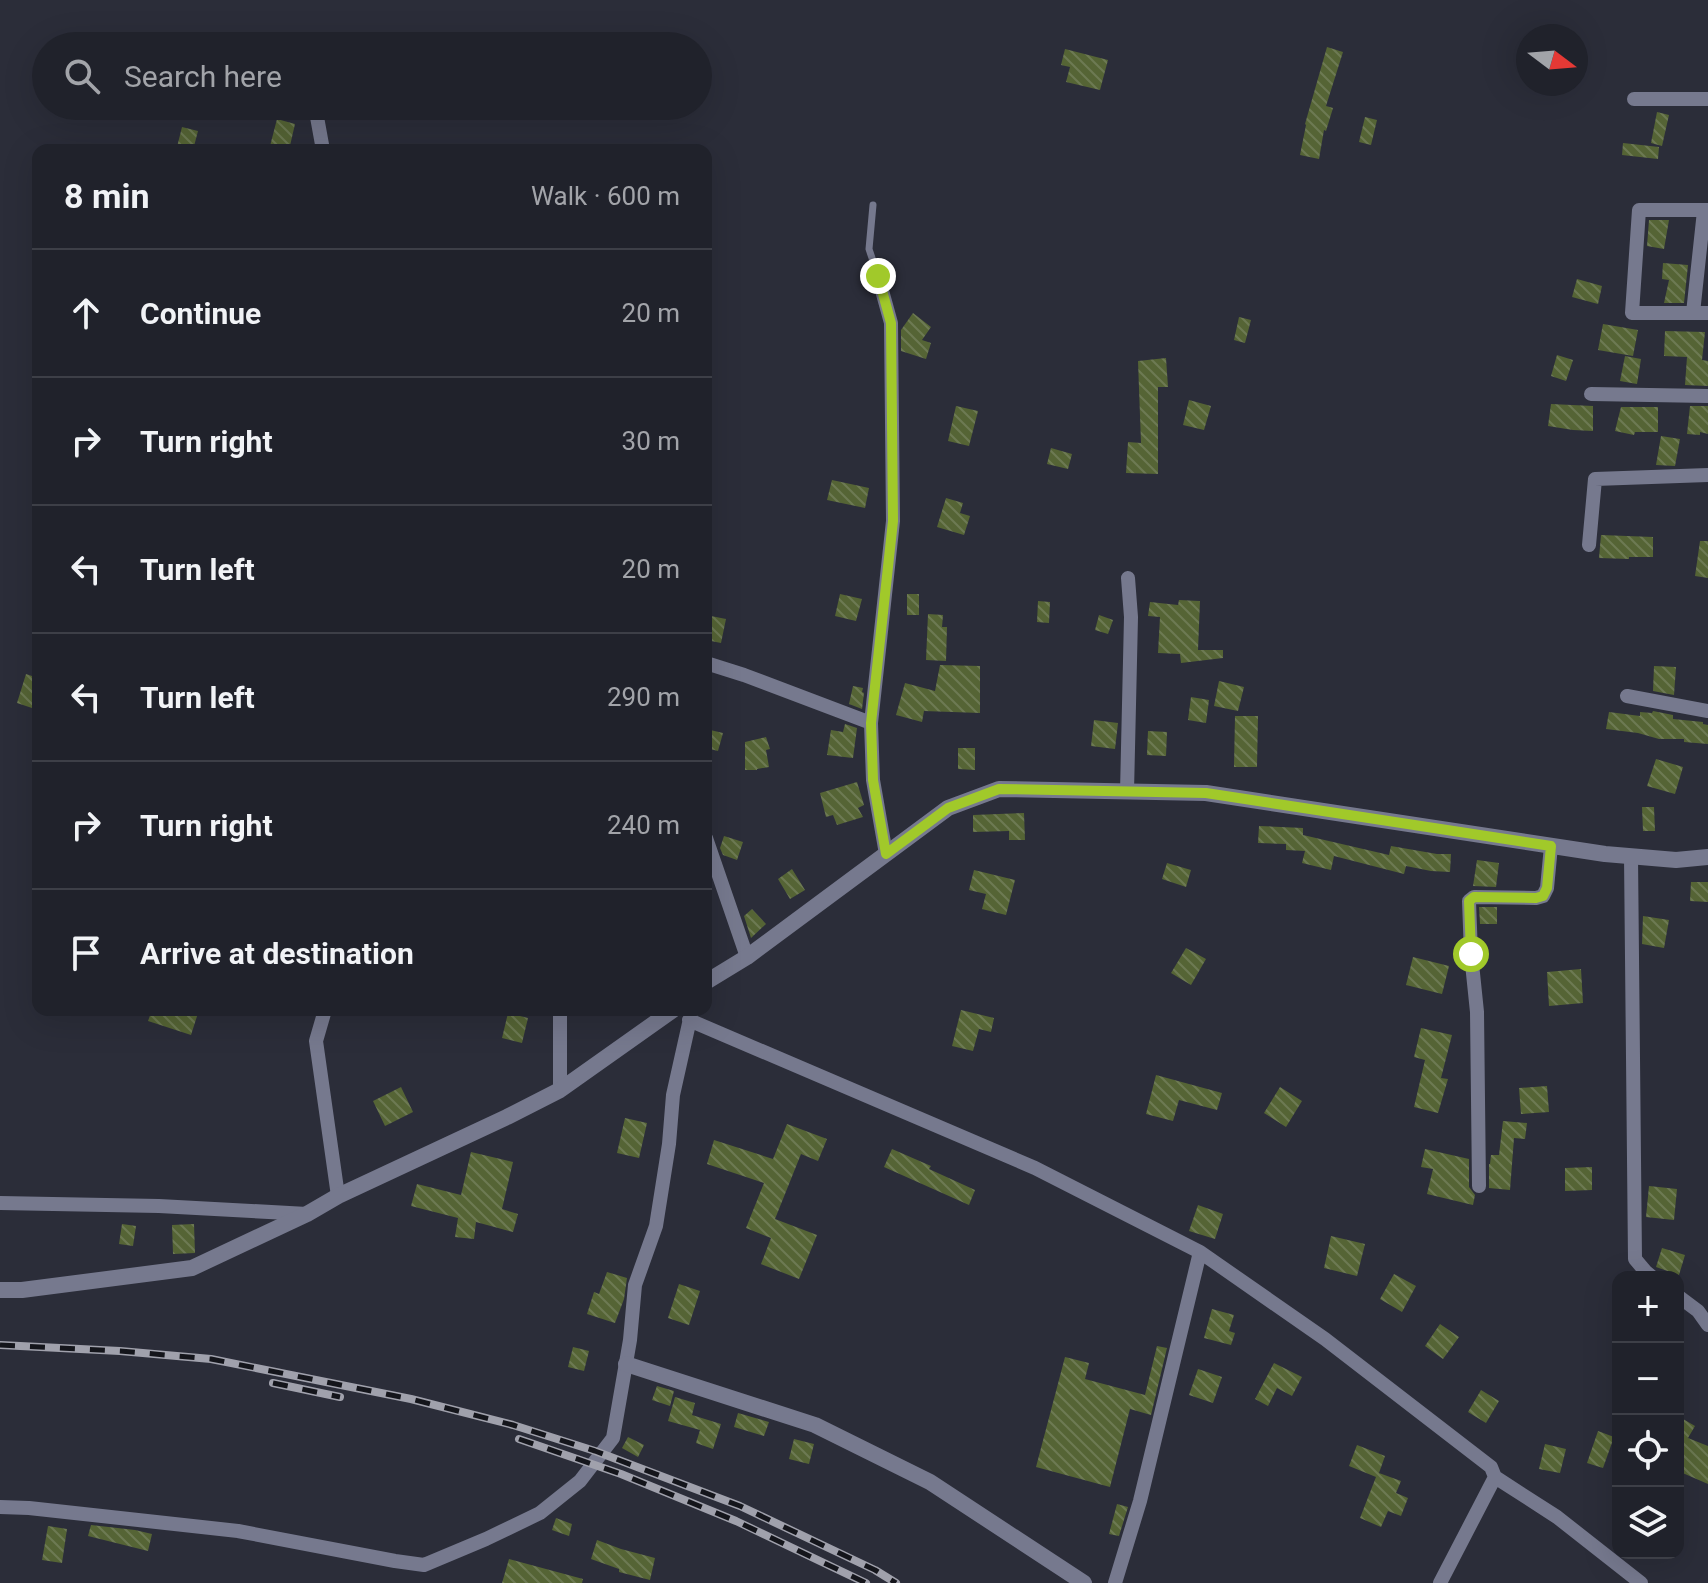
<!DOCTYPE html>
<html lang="en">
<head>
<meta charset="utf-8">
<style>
	body { margin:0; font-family:Roboto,sans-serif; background:#282a33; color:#f1f3f6 }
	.controls { position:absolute; right:24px; bottom:24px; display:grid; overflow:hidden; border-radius:16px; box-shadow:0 8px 32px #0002 }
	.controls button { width:72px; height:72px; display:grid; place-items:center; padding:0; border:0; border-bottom:2px solid #3d3f47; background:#20222b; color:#f1f3f6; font:40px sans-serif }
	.compass { position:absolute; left:1516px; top:24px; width:72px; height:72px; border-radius:50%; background:#20222b; box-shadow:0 8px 32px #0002; rotate:106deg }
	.stop { position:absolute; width:24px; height:24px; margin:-18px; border:6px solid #a1c92a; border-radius:50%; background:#fff }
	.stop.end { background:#a1c92a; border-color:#fff; box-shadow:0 2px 8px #0008 }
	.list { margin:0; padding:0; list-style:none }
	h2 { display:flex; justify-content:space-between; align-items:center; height:104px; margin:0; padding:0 32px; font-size:34px }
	h2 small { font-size:26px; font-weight:400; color:#a2a4a9 }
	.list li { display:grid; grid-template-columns:52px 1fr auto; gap:24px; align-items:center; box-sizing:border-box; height:128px; padding:0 32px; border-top:2px solid #3d3f47 }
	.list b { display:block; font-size:30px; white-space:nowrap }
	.list em { font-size:26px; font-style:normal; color:#a2a4a9 }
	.icon { flex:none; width:44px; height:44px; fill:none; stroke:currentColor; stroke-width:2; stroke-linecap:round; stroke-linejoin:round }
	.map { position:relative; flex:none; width:1708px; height:1583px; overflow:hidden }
	.search { position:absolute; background:#20222b; box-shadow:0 8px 32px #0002; left:32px; top:32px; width:680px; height:88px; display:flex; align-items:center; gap:20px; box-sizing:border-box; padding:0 28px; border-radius:44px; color:#a2a4a9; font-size:30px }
	.panel { position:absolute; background:#20222b; box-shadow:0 8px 32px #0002; left:32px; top:144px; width:680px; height:872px; border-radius:16px }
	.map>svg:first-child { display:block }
	.building { fill:url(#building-back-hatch) }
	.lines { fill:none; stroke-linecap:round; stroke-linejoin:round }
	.service { stroke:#76798e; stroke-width:7 }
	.minor { stroke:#76798e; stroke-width:14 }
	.tertiary { stroke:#76798e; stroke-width:16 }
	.rail-casing { stroke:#a0a1ac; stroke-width:8 }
	.rail { stroke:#14151b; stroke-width:5; stroke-dasharray:15; stroke-linecap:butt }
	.route { stroke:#a1c92a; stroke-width:10 }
</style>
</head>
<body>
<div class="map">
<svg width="1708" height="1583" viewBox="0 0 1708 1583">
	<defs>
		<pattern id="building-back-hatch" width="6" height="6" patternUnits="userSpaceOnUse" patternTransform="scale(2)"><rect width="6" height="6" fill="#556435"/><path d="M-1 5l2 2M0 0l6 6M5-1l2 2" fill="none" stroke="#6d7a53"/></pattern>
	</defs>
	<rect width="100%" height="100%" fill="#2b2d39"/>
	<path class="building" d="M1327,47L1343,52L1326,106L1333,108L1326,131L1324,130L1319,159L1300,155L1306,125L1305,124Z
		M1065,49L1108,60L1100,90L1066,82L1070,67L1061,65Z
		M84,106H134L135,115L85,120Z
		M1657,112L1669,115L1662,146L1651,143Z
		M1365,117L1377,120L1371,145L1359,142Z
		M277,119L295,124L289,150L270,146Z
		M182,127L198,131L193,150L177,147Z
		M1623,143L1659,147L1658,159L1622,155Z
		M1649,220H1669L1664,249L1647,246Z
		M1663,263L1688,265L1684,303H1664L1669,280L1662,279Z
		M1577,279L1602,286L1598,304L1572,297Z
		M913,313L931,327L922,340L931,343L926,359L901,351V330Z
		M1239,317L1251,320L1245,343L1234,340Z
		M1603,324L1638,330L1633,356L1598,350Z
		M1665,331L1705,332L1702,360L1708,361V386L1685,385L1687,357L1664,356Z
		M1557,355L1573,360L1566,381L1551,376Z
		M1625,356L1641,359L1637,384L1620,381Z
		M1166,358L1168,387H1158V474L1126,473L1128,442L1141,443L1138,361Z
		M1189,400L1211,406L1204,430L1183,425Z
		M1551,404L1593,406V431L1573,430L1548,426Z
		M956,406L978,411L969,446L948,441Z
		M1690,406H1708V434L1700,432V435L1687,434Z
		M1621,407H1658V432H1635L1634,435L1615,431Z
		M1661,436L1680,439L1675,466L1656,465Z
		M1051,448L1072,454L1068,469L1047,464Z
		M832,480L869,488L865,508L827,500Z
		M946,498L963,503L960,513L970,516L964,535L937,527Z
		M1601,535L1653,537V557H1629V559L1599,558Z
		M1700,541H1708V578L1695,576Z
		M840,594L862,599L856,621L835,616Z
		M907,594H919V615H907Z
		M1179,600L1200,601L1198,650H1223V658L1181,663L1180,654L1158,653L1160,617L1148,616L1150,602L1178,605Z
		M1038,601L1050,602L1049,623L1037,622Z
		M928,614L943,615L942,627H947L946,661L926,660Z
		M706,615L726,619L721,643L706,640Z
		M1099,615L1113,620L1108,634L1095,630Z
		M940,665L980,666V713L924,711L922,722L896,715L905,683L935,691Z
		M1654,666L1676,667L1674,695L1653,691Z
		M26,674L38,678V710L17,703Z
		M1219,681L1244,687L1238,711L1214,706Z
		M853,686L863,688L862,692L864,693L862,709L849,704Z
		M1191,697L1209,700L1206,723L1188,720Z
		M1653,711L1673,715V719L1703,722V724L1708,725V744L1684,742V739H1659L1638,733L1606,729L1609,712L1640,716V712L1652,713Z
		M1235,716H1258L1257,767H1234Z
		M1094,720L1118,723L1115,749L1091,746Z
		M845,724L857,728L853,758L827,755L831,730L843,732Z
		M706,729L723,733L718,751L706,748Z
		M1148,731L1167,732L1166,756L1147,755Z
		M766,737L770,749L766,750L769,767L757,769V770H745V742Z
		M958,748H975V770L958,769Z
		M1656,759L1683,767L1675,794L1647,786Z
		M857,782L864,805L858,808L863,817L837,825L833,815L826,817L820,793Z
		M1642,807H1654L1655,831H1643Z
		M1024,813L1025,840H1009V831L973,832V815Z
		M1259,826L1303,828V835L1389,855L1391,846L1437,854H1451L1450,872L1431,871L1406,866L1404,874L1334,856L1331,870L1302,863L1305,851L1286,850V844L1258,843Z
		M724,836L743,842L737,860L723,855L720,848Z
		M1477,860L1499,863L1496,887L1473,886Z
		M1167,863L1191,870L1186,887L1162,879Z
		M792,869L805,890L790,899L778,879Z
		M974,870L1015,880L1006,915L982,909L986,894L969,890Z
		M1691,882H1708V902L1690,901Z
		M1479,907H1497V924H1480Z
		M752,909L766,924L751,938L744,916Z
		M1643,916L1669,920L1664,948L1642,944Z
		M1186,948L1206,959L1191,985L1171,973Z
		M1413,957L1449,966L1442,994L1406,985Z
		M1581,969L1583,1003L1549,1006L1547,972Z
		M152,1010H199L191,1035L148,1021Z
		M961,1010L994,1018L991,1032L979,1029L973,1051L952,1046Z
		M508,1013L528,1018L522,1043L502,1038Z
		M1421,1028L1452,1035L1441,1078L1448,1079L1438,1113L1414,1107L1425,1060L1414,1057Z
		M1156,1075L1222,1093L1217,1110L1179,1100L1173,1121L1146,1114Z
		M1547,1086L1549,1112L1521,1114L1519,1088Z
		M401,1087L413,1112L385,1126L373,1101Z
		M1280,1087L1302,1101L1286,1127L1264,1113Z
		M625,1118L647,1123L639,1158L617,1153Z
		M1503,1121L1527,1123L1525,1139L1514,1138L1510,1190L1489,1188V1164H1490L1491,1155H1499Z
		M787,1124L827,1139L818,1161L801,1154L775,1219L817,1235L799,1279L761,1264L771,1238L746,1228L764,1183L707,1164L714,1140L773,1159Z
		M892,1149L931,1166L929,1169L975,1190L969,1205L884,1167Z
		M1425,1149L1469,1159V1187L1475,1195L1473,1205L1427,1194L1433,1169L1421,1167Z
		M471,1152L513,1162L502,1209L518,1214L513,1232L476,1222L474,1239L455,1237L458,1218L411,1206L417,1184L461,1195Z
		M1592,1167V1190L1565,1191V1168Z
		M1649,1186L1677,1189L1674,1220L1646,1217Z
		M1198,1205L1223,1214L1215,1239L1189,1231Z
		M122,1224L136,1226L133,1246L119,1244Z
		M194,1224L195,1253L173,1254L172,1225Z
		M1331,1236L1365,1244L1357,1276L1324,1268Z
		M1662,1248L1685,1255L1679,1275L1656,1267Z
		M607,1272L627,1278L624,1299L615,1323L587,1314L594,1292L599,1294Z
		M1394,1274L1416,1286L1402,1312L1380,1299Z
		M679,1284L700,1291L689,1325L668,1318Z
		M1212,1309L1234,1315L1229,1331L1235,1333L1231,1345L1204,1338Z
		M1440,1324L1459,1337L1443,1359L1425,1346Z
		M1157,1346L1167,1348L1151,1415L1130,1409L1110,1487L1036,1467L1065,1357L1089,1363L1085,1379L1145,1395Z
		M573,1347L589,1351L584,1371L568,1367Z
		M1274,1363L1302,1377L1292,1396L1277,1388L1268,1406L1255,1399Z
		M1198,1369L1222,1377L1213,1403L1189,1395Z
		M657,1386L674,1391L670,1406L652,1400Z
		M1481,1390L1499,1401L1486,1423L1468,1412Z
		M675,1397L695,1403L692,1415L721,1424L713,1449L696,1443L700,1430L668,1421Z
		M738,1413L769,1422L764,1436L734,1427Z
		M1678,1416L1695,1426L1688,1438L1708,1446V1484L1678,1471Z
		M1598,1431L1614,1437L1603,1468L1587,1463Z
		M628,1437L644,1445L638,1457L622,1448Z
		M794,1439L814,1444L809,1464L789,1459Z
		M1545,1444L1566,1449L1560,1473L1539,1469Z
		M1357,1445L1385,1456L1379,1473L1401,1481L1396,1493L1408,1498L1401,1516L1388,1511L1381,1527L1360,1518L1376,1477L1349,1466Z
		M1117,1504L1128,1507L1119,1536L1109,1534Z
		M556,1518L572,1524L569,1536L552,1530Z
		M91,1525L135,1530L152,1534L148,1551L88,1536Z
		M48,1526L67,1529L62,1563L42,1560Z
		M597,1540L621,1549L655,1558L650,1580L619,1572V1569L591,1559Z
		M509,1559L583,1579L582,1583H502Z"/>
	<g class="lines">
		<path class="service" d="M873,205L869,249L878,276"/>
		<path class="minor" d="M304,43V46
			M1634,99H1708
			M315,106L323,150
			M1708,210H1639L1632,313H1708
			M878,276L891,323L893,521L871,723L873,780L886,854
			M1693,313L1704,211
			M1591,394L1708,396
			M1589,545L1595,479L1708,475
			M706,663L744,675L871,723
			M1627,696L1708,711
			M1127,792L1131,617L1128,578
			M706,838L747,957
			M1631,856L1635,1259L1646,1272L1652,1277
			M325,1010L316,1041L338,1196
			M689,1020L1035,1168L1200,1252L1325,1339L1491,1467L1495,1477L1557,1517L1641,1583
			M560,1090V1010
			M1479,1186L1477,1012L1471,954L1469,901L1474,897L1536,898L1543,896L1547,888L1551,846
			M0,1203L159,1206L307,1214
			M1678,1296L1698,1311L1708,1325
			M0,1507L29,1508L238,1531L395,1561L424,1565L486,1539L540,1513L580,1481L613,1438L630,1340L635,1285L656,1226L669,1144L673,1095L692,1010
			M1115,1583L1140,1501L1200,1252
			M1440,1583L1495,1477"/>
		<path class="tertiary" d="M706,982L747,957L948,808L999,789L1206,793L1605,854L1676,860L1708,857
			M0,1290H22L192,1268L307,1214L338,1196L507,1117L560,1090L673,1010
			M626,1364L815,1425L930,1482L1084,1583"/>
		<defs>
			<path id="rail" d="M0,1345L120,1351L211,1359L411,1399L513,1425L595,1451L740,1506L875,1570L896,1583
				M273,1383L340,1397
				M519,1439L621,1474L736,1521L866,1583"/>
		</defs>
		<use href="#rail" class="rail-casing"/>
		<use href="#rail" class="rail"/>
	</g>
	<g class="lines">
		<path class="route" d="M878,276L891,323L893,521L871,723L873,780L886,854L948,808L999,789L1206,793L1551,846L1547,888L1543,896L1536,898L1474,897L1469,901L1471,954"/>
	</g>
</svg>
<div class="controls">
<button>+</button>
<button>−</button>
<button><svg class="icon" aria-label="locate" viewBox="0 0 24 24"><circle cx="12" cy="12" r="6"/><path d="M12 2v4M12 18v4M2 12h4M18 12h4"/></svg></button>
<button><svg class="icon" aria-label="layers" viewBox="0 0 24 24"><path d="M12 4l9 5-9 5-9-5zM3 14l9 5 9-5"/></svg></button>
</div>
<svg class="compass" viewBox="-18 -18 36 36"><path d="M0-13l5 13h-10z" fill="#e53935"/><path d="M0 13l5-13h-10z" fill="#a2a4a9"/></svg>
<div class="stop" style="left:1471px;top:954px"></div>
<div class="stop end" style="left:878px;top:276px"></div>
<div class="search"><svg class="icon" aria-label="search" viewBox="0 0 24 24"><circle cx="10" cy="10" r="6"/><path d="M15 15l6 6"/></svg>Search here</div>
<section class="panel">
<h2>8 min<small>Walk · 600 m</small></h2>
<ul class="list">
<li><svg class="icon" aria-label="ahead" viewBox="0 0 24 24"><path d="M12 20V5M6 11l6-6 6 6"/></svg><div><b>Continue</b></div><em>20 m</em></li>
<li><svg class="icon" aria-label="right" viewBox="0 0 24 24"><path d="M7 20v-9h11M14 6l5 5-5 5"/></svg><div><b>Turn right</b></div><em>30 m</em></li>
<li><svg class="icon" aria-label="left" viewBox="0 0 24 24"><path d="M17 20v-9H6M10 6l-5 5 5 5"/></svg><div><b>Turn left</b></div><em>20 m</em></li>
<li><svg class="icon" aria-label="left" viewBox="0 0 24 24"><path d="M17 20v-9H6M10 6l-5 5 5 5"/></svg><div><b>Turn left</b></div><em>290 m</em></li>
<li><svg class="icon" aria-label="right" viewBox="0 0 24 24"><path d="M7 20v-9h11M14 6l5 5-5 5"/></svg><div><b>Turn right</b></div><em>240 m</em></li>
<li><svg class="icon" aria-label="arrive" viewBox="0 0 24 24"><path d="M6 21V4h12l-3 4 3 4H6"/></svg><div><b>Arrive at destination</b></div></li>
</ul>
</section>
</div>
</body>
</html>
